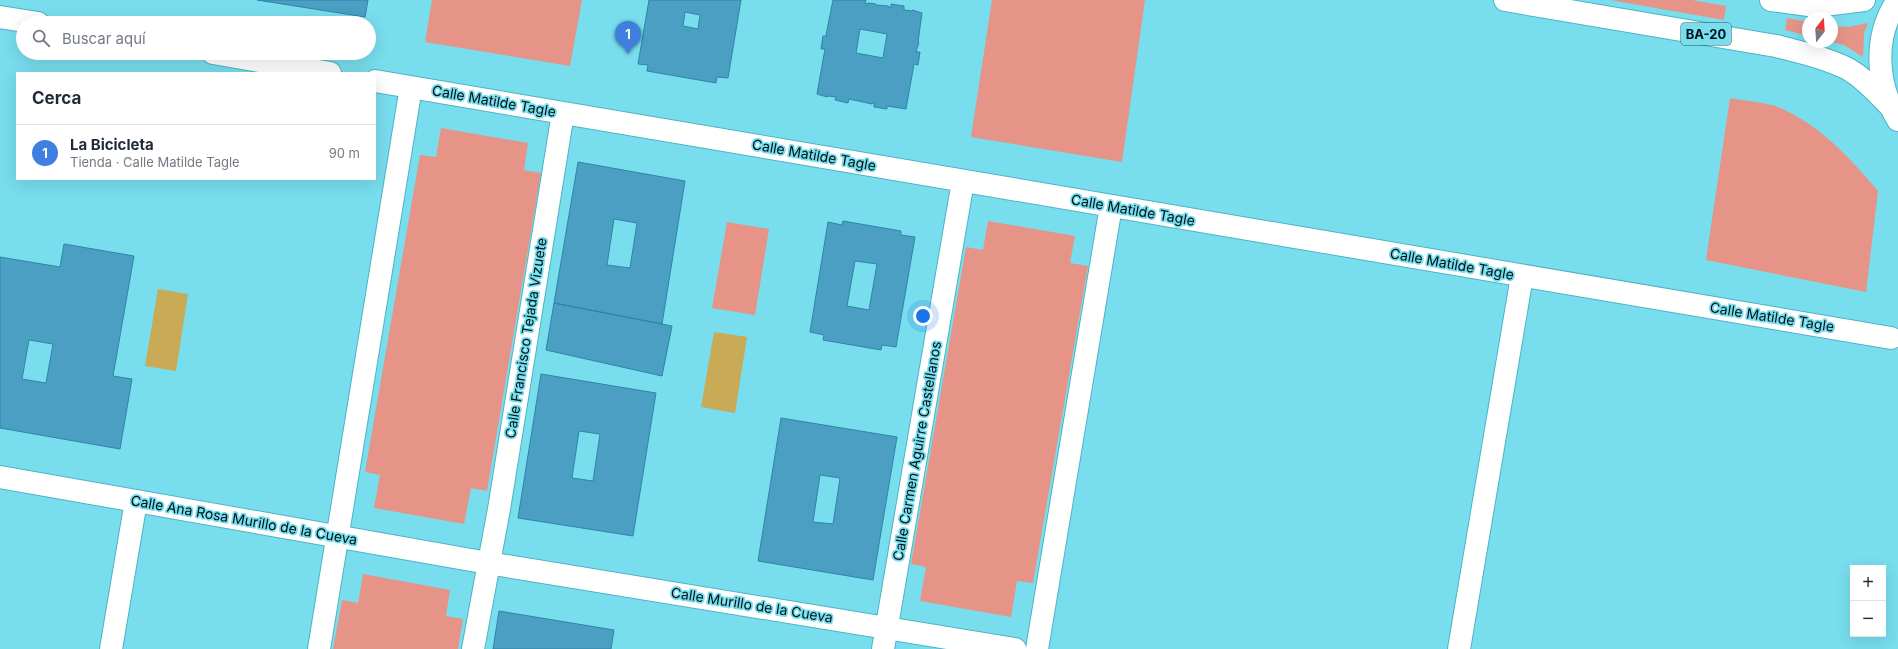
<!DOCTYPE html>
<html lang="es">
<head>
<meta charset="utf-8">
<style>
	body { margin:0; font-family:Inter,sans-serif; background:#f2f2f3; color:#1f2937 }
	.controls { position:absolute; right:12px; bottom:12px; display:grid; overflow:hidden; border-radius:0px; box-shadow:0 4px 16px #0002 }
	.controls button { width:36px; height:36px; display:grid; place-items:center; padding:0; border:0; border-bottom:1px solid #e0e1e3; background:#fff; color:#1f2937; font:20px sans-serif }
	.compass { position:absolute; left:1802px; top:12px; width:36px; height:36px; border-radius:50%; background:#fff; box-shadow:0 4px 16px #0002; rotate:17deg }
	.you { position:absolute; left:923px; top:316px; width:14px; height:14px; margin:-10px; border:3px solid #fff; border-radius:50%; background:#1a73e8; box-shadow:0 0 0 6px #1a73e833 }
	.badge { display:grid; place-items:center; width:26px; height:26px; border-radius:50%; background:#c5382c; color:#fff; font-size:13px; font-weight:700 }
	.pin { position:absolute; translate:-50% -33px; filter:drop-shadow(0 1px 2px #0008) }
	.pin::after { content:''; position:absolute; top:21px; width:14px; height:12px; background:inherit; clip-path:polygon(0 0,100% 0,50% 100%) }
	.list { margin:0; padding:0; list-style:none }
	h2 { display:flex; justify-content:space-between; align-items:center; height:52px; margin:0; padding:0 16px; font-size:17px }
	h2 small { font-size:13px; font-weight:400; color:#747a83 }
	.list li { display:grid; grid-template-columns:26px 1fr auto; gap:12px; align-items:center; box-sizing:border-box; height:56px; padding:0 16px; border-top:1px solid #e0e1e3 }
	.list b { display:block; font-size:15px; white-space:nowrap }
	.list p { margin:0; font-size:13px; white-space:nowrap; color:#747a83 }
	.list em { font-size:13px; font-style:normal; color:#747a83 }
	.icon { flex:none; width:22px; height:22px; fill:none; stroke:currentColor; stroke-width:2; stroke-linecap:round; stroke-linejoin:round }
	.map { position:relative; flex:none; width:1898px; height:649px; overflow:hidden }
	.search { position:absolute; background:#fff; box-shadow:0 4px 16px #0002; left:16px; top:16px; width:360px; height:44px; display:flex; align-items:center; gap:10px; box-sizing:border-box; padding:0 14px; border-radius:22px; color:#747a83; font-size:15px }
	.panel { position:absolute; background:#fff; box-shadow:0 4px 16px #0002; left:16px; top:72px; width:360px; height:108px; border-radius:0px }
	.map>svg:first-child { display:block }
	.green { fill:#e69487 }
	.water { fill:#c9aa57 }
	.building { fill:#4a9fc3; stroke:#2e85a8; fill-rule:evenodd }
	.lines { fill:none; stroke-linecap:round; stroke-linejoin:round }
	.pedestrian-casing { stroke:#4db4c4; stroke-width:24 }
	.minor-casing { stroke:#4db4c4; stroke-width:24 }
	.trunk-casing { stroke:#4db4c4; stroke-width:24 }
	.pedestrian { stroke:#fff; stroke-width:22 }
	.minor { stroke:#fff; stroke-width:22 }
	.trunk { stroke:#fff; stroke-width:22 }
	.labels { text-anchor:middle; stroke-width:3.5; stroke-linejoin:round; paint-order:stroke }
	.shield { fill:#78dded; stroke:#244f56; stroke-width:1 }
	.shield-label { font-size:13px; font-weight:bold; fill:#001215 }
	.street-label { font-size:14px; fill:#001215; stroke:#78dded }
</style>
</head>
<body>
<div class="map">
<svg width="1898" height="649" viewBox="0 0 1898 649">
	<rect width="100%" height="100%" fill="#78dded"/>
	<path class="green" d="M432,0H582L570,66L425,42Z
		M992,0H1145L1122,162L971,137Z
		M1610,0H1692L1726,6L1724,20Z
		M1787,18L1808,22V36L1785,30Z
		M1868,23L1864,33L1863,57L1844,45L1832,42V26L1848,27Z
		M1730,98C1745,101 1764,102 1778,107C1819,124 1850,158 1878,191L1866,292L1706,260Z
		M441,128L528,143L524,170L541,173L487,491L471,488L464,524L374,508L380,475L365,472L420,155L436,157Z
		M988,221L1075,236L1070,263L1088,266L1033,583L1017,581L1011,617L920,601L926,567L911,564L966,247L983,250Z
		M727,222L769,229L755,315L712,308Z
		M363,574L450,590L446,616L463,619L458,649H333L342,600L358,603Z"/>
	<path class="water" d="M158,289L188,294L176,371L145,366Z
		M714,332L747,337L735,413L701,407Z"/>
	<path class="building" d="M257,0H368L365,17Z
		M649,0H741L728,78L717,77L716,83L647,71L648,65L638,64ZM685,12L700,15L698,29L683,26Z
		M833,0H866L865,3L868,4V3L876,4V5L888,6L891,8V4L904,6V10L912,11V10L922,13L918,42H919L916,52H920L918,65L914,64L906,109L887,106V109L874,107V103H872V104L849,99L848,103L835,100L836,97L828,96L827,97L817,94L825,49H821L823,36H827L826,35ZM860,29L887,34L883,58L856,53Z
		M578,162L685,181L662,324L554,303ZM614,219L637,223L630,268L607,265Z
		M843,221L901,231V235L915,237L896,347L882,345L881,350L823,340L824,335L810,332L828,222L842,225ZM855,261L877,264L869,310L847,306Z
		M64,244L134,256L113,376L132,379L120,449L0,428V257L60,267ZM29,340L53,344L46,383L22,379Z
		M554,303L672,326L662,376L546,350Z
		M541,374L656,393L633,536L518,518ZM579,431L600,434L593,481L572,478Z
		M781,418L897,437L873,580L758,561ZM820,475L840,478L833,524L813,522Z
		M499,611L614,630L611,649H493Z"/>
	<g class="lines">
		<defs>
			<path id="pedestrian" d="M111,649L136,501"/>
			<path id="minor" d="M0,17L38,23
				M213,53L330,73
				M375,81L1891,338
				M0,477L488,563L1015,649
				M319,649L411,87
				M473,649L499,509L563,113
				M883,649L963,181
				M1037,649L1111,206
				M1459,649L1522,276"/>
			<path id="trunk" d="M1505,0L1776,46C1800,52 1826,58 1848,69C1864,78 1877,93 1890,106
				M1771,0L1816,6L1864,0
				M1898,0C1873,36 1876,84 1898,120"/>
		</defs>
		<use href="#pedestrian" class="pedestrian-casing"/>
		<use href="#minor" class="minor-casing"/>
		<use href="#trunk" class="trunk-casing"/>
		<use href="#pedestrian" class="pedestrian"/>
		<use href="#minor" class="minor"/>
		<use href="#trunk" class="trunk"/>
	</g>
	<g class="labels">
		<rect class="shield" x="1681" y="23" width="50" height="22" rx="3"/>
		<g class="shield-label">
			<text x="1706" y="39">BA-20</text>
		</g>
		<g class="street-label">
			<text transform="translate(494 101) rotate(10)" y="5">Calle Matilde Tagle</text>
			<text transform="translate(814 155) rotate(10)" y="5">Calle Matilde Tagle</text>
			<text transform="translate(1133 210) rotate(10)" y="5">Calle Matilde Tagle</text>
			<text transform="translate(1452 264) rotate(10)" y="5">Calle Matilde Tagle</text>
			<text transform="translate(1772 317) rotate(9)" y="5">Calle Matilde Tagle</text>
			<text transform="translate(526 338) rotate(-81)" y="5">Calle Francisco Tejada Vizuete</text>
			<text transform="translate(917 451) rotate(-80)" y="5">Calle Carmen Aguirre Castellanos</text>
			<text transform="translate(244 520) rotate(10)" y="5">Calle Ana Rosa Murillo de la Cueva</text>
			<text transform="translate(752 605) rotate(9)" y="5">Calle Murillo de la Cueva</text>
		</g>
	</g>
</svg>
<div class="controls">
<button>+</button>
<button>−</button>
</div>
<svg class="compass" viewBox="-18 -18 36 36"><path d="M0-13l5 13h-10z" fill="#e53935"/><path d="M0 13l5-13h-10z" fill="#747a83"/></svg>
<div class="you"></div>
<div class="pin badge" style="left:628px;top:54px;background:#3f7fe0">1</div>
<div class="search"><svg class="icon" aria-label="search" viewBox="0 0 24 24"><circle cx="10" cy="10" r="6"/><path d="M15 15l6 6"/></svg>Buscar aquí</div>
<section class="panel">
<h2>Cerca<small></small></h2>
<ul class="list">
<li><span class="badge" style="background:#3f7fe0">1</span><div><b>La Bicicleta</b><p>Tienda · Calle Matilde Tagle</p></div><em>90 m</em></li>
</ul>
</section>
</div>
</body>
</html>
